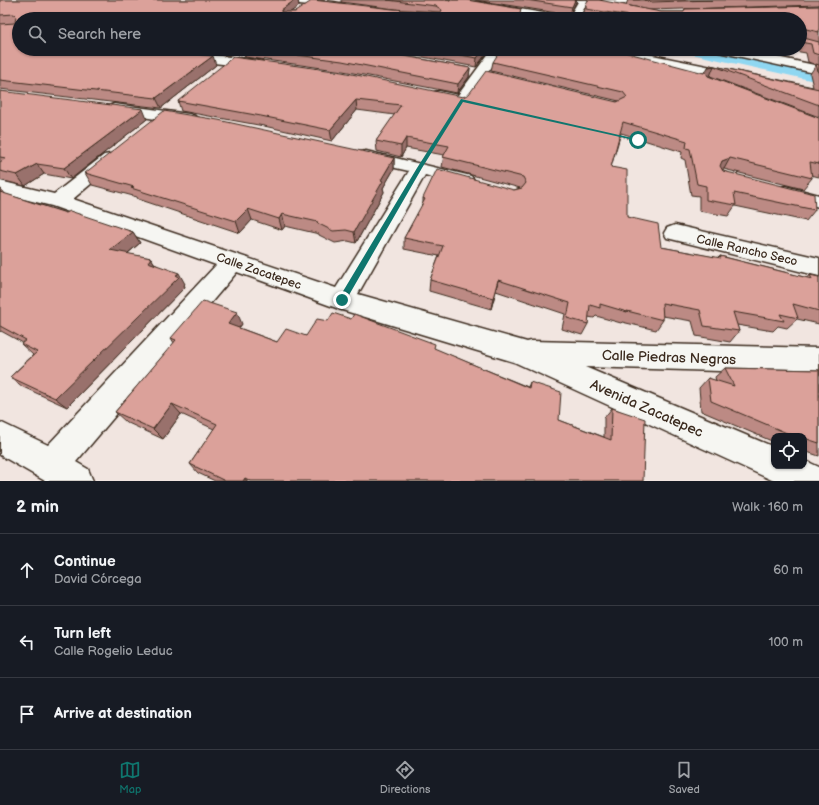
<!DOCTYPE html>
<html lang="en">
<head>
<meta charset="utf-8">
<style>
	body { margin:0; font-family:"Balsamiq Sans",sans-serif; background:#242831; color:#f1f3f6 }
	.controls { position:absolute; right:12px; bottom:12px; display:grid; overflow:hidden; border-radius:8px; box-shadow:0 1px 3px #0004 }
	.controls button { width:36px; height:36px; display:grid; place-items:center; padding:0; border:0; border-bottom:1px solid #363941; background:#171b24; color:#f1f3f6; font:20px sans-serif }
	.stop { position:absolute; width:12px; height:12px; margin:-9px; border:3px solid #0f766e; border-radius:50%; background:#fff }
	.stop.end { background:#0f766e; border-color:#fff; box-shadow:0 1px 4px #0008 }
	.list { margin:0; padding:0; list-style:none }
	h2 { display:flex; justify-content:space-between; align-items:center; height:52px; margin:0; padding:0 16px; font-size:17px }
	h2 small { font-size:13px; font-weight:400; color:#9ea1a6 }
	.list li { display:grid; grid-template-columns:26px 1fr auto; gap:12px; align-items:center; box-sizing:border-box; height:72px; padding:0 16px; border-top:1px solid #363941 }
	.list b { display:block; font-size:15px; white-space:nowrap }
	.list p { margin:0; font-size:13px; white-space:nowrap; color:#9ea1a6 }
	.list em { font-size:13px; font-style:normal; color:#9ea1a6 }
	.icon { flex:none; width:22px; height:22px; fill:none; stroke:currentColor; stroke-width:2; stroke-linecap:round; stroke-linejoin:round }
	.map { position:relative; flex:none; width:819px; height:481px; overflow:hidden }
	.search { position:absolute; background:#171b24; box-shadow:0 1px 3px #0004; left:12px; right:12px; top:12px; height:44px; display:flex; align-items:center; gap:10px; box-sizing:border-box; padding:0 14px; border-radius:22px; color:#9ea1a6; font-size:15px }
	.sheet { height:268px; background:#171b24 }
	nav { display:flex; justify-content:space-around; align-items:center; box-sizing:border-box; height:56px; border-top:1px solid #363941; background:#171b24; font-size:11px; color:#9ea1a6 }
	nav a { display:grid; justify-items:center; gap:2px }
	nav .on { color:#0f766e }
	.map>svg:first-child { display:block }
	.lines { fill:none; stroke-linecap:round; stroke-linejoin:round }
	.canal { fill:#8fd7f1; fill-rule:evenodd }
	.minor-casing { stroke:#3b2a1e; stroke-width:3 }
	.secondary-casing { stroke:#3b2a1e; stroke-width:3 }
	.path { stroke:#3b2a1e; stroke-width:2; stroke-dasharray:1 2.5; stroke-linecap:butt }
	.minor { fill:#f6f6f2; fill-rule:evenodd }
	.secondary { fill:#f6f6f2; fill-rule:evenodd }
	.wall { fill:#bc8a84; stroke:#3b2a1e }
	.shaded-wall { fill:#99716c; stroke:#3b2a1e }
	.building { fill:#dba19a; stroke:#3b2a1e }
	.route { fill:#0f766e }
	.labels { text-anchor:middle; stroke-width:3.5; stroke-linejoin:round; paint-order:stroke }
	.street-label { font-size:12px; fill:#3b2a1e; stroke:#f6f6f2 }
	.near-street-label { font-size:14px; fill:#3b2a1e; stroke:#f6f6f2 }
</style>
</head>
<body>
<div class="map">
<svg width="819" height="481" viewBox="0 0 819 481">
	<rect width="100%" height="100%" fill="#f1e5e0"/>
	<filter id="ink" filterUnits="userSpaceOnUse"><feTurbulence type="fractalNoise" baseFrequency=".025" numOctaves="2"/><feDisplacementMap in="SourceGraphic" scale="8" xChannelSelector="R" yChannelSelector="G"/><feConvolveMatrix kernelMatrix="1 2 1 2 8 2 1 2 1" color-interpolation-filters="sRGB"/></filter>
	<g filter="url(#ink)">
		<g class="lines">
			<path class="canal" d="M684,49H713L819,72V82L692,54L687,52Z"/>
			<defs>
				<path id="minor" d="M284,0C296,0 338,0 345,5L340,8L289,3Z
					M441,0H465L561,16L567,19H541L446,3Z
					M579,0L588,1L582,12L583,19H571L572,12Z
					M599,0H639L634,3L595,5L594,3Z
					M492,49H504L467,103L462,105L434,98L432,95L434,92L439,91L458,95Z
					M598,49H623L736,72L741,73L743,76L741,79L736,80L604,53L600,52Z
					M717,49H740L819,66V74L723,53L719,52Z
					M184,52L257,60L262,61L264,64L262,67L257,68L179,59L178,56L179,53Z
					M114,104L189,114L195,116L197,119L195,122L189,124L109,112L106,109L109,106Z
					M366,151L471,176L474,180L471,184L464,186L425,175L358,294L527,342L531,341L819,348V374L585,367L774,447V466H804V460L819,467V481H774L514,362L342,310L237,272L76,462L88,469L93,481H45L0,455V422L48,445L216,265L52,206L0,193V181L54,194L104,155L110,154L116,155L119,159L116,163L73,199L336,288L409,171L360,160L357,156L360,152Z
					M785,186L819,195V207L778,196L775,192L778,188Z
					M675,225L819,258V276L667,238L664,233L667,228Z"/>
				<path id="secondary" d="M575,0H596L620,5L621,7L616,10L580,3Z"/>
			</defs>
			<use href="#minor" class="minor-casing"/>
			<use href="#secondary" class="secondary-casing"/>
			<path class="path" d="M617,135L638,140"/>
			<use href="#minor" class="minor"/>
			<use href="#secondary" class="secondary"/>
		</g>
		<path class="wall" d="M0,0H298L299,6L290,12L393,9L402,10L341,2V0H467L519,19H19V49L216,65L161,108L0,89Z
			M475,0H576L570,15Z
			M628,0H819V5L649,10L626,5Z
			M586,4L661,12H684L685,9L819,6V117L710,76H708L819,118V177L811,175L812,178L803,189L724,169H722L723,171L815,210L806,221L735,206L728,216L699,211V196L691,195L685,160L681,158L682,152L621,133L611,167L627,217L661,247L719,258L720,256L808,278L810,275L819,277V324L797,319L787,328L778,326L773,331L737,325L739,331L730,342L696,336L692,321L663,316V320L656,330L622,322L621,323L596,316L594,318L588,317V324L582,335L562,329L565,314L496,291L491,309L429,291L430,280L439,256L404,249V238L423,204V198L514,190L520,188L442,167L444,155L406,148L401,157L377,151L376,141L395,115L357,110L332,141L264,126L181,111L178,101L463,97L617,102L619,101L491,71L493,62L704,73L706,72L710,65L813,87L810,74L816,65L808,62L806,53L783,49H800V19H594L584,18V12Z
			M169,49H367L470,68L469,77L457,93L343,71L245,57L244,52L238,51L229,55Z
			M381,49H490L476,67Z
			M747,49H772L770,54Z
			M0,91L147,119L71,179L44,174L25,186L0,180Z
			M394,158V169L383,188L384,192L356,243L348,241L335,243L319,235V234L285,226L282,230L252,220L240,233L138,199L137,197L92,185L85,173Z
			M0,188L5,194L66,213L133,232L140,243L127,254L151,258L155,264L185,284L184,285L185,287L67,407L23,387L10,377L33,355L21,344L23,343L1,331L0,332Z
			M242,324L239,328L277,342L306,336L435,349L528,387L530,382L559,420L604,437V418L612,408L643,481H215L198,473L190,464L214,429L181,414L163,439L126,422L115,412L174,343L171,338Z
			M725,368L819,370V456L804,451V436H774V442L701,411L699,388L708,378L716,381L715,377Z"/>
		<path class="shaded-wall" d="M295,0H298L299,6L282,18L281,10Z
			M575,0H576V2L570,15L572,7Z
			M227,49H238V51L229,55Z
			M484,49H490L476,67L477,58Z
			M213,56L216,65L161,108L156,98Z
			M714,66L710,76L703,77L708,67Z
			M470,68L469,77L457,93L458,84Z
			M356,100L357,110L332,141L330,130Z
			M143,109L147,119L71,179L64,168Z
			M406,138V148L401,157V146Z
			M394,158V169L383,188L384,192L356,243L354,232L381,180Z
			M730,158L724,169L716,171L722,161Z
			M37,164L44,174L25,186L17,175Z
			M0,188L7,196L0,200Z
			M248,209L252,220L240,233L236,221Z
			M282,214L285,226L282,230L279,219Z
			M133,232L140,243L118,261L110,250Z
			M151,258L158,269L148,262Z
			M179,273L185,284L184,285L185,287L67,407L55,398Z
			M498,280L496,291L491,309L493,298Z
			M237,312L242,324L233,336L228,324Z
			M172,404L181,414L163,439L153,429Z
			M245,478L247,481H243Z"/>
		<path class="building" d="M0,0H295L281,10V12H295L313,0L393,9L441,12L442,10L436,6L387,0H467L521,9L519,19H19V49H148L213,56L156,98L0,80V24L15,23L16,16L14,14L0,15Z
			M526,0H575L572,7Z
			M588,0H599L661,12H684L685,9L819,6V32L806,29L804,30V38L819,42V55L813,53L811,44L800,42V19H650L586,9V4Z
			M644,0H712L652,2Z
			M252,49H367L470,68L458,84L342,61Z
			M428,49H484L477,58Z
			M501,49H613L704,73L705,71L708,76L819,118V164L810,162L812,178L730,158L722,161L720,166L723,171L814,194L815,210L734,193L736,205L706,200V186L697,184L690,149L686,148L687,141L623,122L611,167L627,170V217L658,224L661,247L721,258L720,256L812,279L810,275L819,277V311L793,304L798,318L780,314L784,321L733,312L739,331L704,326L700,310L662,303L663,320L627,311V312L600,304V308L590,305L588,324L567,318L570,303L498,280L493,298L430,280L443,246L404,238L425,199L423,198L437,169L514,190L522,188L526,183L523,177L443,157L449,146L406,138L401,146L376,141L401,105L356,100L330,130L261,116L178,101L233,57L342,72L463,97L469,94L486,71L617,102L627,97L623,92L493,62Z
			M816,64L819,65V75Z
			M710,65L819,89V105L714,66L708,67Z
			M0,91L143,109L64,168L37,164L17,175L0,171V162L6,158L0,157Z
			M164,111L218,120L394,158L381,180L383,181L354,232L346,230L333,231L317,223L318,222L282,214L279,219L248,209L236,221L131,188L134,187L85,173Z
			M0,192L66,213L70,211L133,232L110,250L151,258L148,262L179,273L176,275L179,277L55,398L10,377L37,352L21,344L26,340L0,326Z
			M203,301L237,312L228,324L277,342L286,329L306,336L317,319L328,321L333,313L351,319L354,314L435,344L434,348L529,388L530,382L561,392L559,420L611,440L612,408L645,419L643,481H251L245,478L243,481H225L190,464L217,424L172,404L153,429L115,412L176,340L171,338Z
			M725,368L819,370V443L804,438L805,440H804V436H794L711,401L708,378L734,386Z"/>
	</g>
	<path class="route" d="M461,99L641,140L638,141L463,102L422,168L345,302H339V298L417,168Z"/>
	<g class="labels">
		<g class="street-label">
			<text transform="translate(747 250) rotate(13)" y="4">Calle Rancho Seco</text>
			<text transform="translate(259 271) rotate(19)" y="4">Calle Zacatepec</text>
		</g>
		<g class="near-street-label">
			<text transform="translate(669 357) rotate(2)" y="5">Calle Piedras Negras</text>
			<text transform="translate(647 408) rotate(24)" y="5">Avenida Zacatepec</text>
		</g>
	</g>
</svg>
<div class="controls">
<button><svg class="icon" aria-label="locate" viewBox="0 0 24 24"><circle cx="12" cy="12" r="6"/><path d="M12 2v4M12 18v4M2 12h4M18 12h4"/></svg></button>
</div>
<div class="stop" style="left:638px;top:140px"></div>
<div class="stop end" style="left:342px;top:300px"></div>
<div class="search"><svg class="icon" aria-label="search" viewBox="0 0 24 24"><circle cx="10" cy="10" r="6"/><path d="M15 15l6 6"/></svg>Search here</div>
</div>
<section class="sheet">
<h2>2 min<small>Walk · 160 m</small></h2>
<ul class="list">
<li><svg class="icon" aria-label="ahead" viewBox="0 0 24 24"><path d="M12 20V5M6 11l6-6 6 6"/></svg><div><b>Continue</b><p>David Córcega</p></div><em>60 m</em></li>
<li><svg class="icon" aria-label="left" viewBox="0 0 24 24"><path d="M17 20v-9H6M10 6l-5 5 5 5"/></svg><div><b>Turn left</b><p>Calle Rogelio Leduc</p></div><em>100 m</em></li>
<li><svg class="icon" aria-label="arrive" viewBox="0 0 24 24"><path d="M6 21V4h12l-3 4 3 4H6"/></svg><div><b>Arrive at destination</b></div></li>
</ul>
</section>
<nav>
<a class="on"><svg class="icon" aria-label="map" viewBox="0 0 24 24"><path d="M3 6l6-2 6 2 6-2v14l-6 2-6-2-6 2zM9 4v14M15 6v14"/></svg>Map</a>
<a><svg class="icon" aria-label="directions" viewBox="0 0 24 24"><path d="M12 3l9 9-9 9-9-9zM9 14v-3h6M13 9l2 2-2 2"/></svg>Directions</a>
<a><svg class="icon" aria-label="saved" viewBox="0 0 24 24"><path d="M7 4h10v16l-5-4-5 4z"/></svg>Saved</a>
</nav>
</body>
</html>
